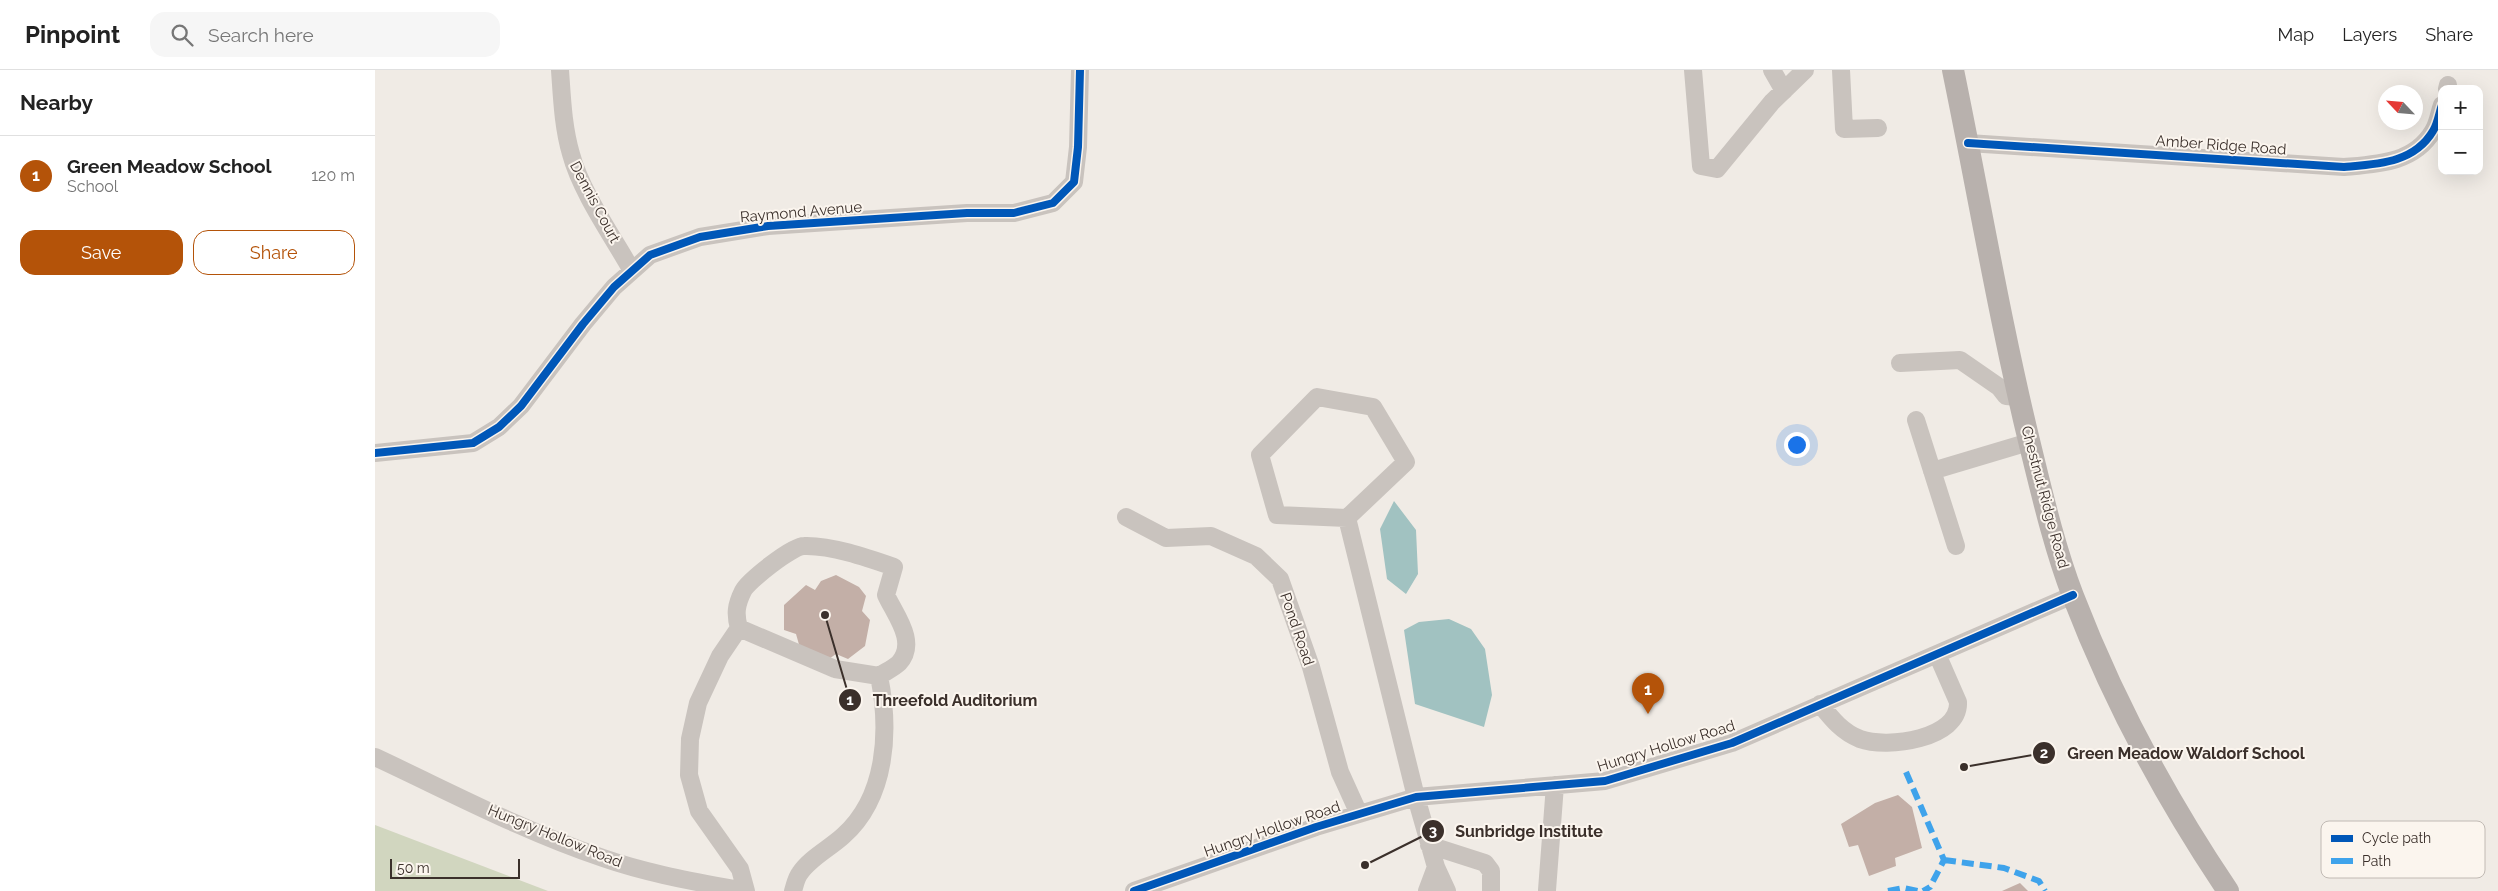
<!DOCTYPE html>
<html lang="en">
<head>
<meta charset="utf-8">
<style>
	body { margin:0; font-family:Raleway,sans-serif; background:#f6f6f6; color:#222 }
	.controls { position:absolute; right:15px; top:15px; display:grid; overflow:hidden; border-radius:10px; box-shadow:0 5px 20px #0002 }
	.controls button { width:45px; height:45px; display:grid; place-items:center; padding:0; border:0; border-bottom:1px solid #e0e0e0; background:#fff; color:#222; font:25px sans-serif }
	.compass { position:absolute; left:2003px; top:15px; width:45px; height:45px; border-radius:50%; background:#fff; box-shadow:0 5px 20px #0002; rotate:296deg }
	.scale { position:absolute; left:15px; bottom:12px; width:130px; box-sizing:border-box; padding-left:5px; border:2px solid #3b302b; border-top:0; font-size:14px; line-height:18px; white-space:nowrap; color:#3b302b; -webkit-text-stroke:4px #fbf5ee; paint-order:stroke }
	.you { position:absolute; left:1421px; top:374px; width:18px; height:18px; margin:-12px; border:4px solid #fff; border-radius:50%; background:#1a73e8; box-shadow:0 0 0 8px #1a73e833 }
	.badge { display:grid; place-items:center; width:32px; height:32px; border-radius:50%; background:#b45309; color:#fff; font-size:16px; font-weight:700 }
	.pin { position:absolute; translate:-50% -41px; filter:drop-shadow(0 1px 2px #0008) }
	.pin::after { content:''; position:absolute; top:26px; width:18px; height:15px; background:inherit; clip-path:polygon(0 0,100% 0,50% 100%) }
	.list { margin:0; padding:0; list-style:none }
	h2 { display:flex; justify-content:space-between; align-items:center; height:65px; margin:0; padding:0 20px; font-size:21px }
	h2 small { font-size:16px; font-weight:400; color:#767676 }
	.list li { display:grid; grid-template-columns:32px 1fr auto; gap:15px; align-items:center; box-sizing:border-box; height:80px; padding:0 20px; border-top:1px solid #e0e0e0 }
	.list b { display:block; font-size:19px; white-space:nowrap }
	.list p { margin:0; font-size:16px; white-space:nowrap; color:#767676 }
	.list em { font-size:16px; font-style:normal; color:#767676 }
	.actions { display:flex; gap:10px; padding:15px 20px }
	.actions a { flex:1; padding:11px 0; border:1px solid #b45309; border-radius:15px; text-align:center; font-size:18px; color:#b45309 }
	.actions .main { background:#b45309; color:#fff }
	.icon { flex:none; width:28px; height:28px; fill:none; stroke:currentColor; stroke-width:2; stroke-linecap:round; stroke-linejoin:round }
	.map { position:relative; flex:none; width:2123px; height:821px; overflow:hidden }
	header { display:flex; align-items:center; gap:30px; box-sizing:border-box; height:70px; padding:0 25px; background:#fff; border-bottom:1px solid #e0e0e0 }
	header strong { font-size:24px }
	nav { display:flex; gap:28px; margin-inline-start:auto; font-size:18px }
	.search { width:350px; height:45px; background:#f6f6f6; display:flex; align-items:center; gap:12px; box-sizing:border-box; padding:0 18px; border-radius:15px; color:#767676; font-size:19px }
	main { display:flex }
	aside { flex:1; background:#fff }
	.map>svg:first-child { display:block }
	.green { fill:#d1d6bf }
	.water { fill:#a1c2c1 }
	.building { fill:#c3afa7 }
	.lines { fill:none; stroke-linecap:round; stroke-linejoin:round }
	.minor { stroke:#c9c3be; stroke-width:18 }
	.major { stroke:#b8b1ad; stroke-width:22 }
	.quiet { stroke:#3fa3eb; stroke-width:6; stroke-dasharray:12 6; stroke-linecap:butt }
	.cycleway-casing { stroke:#fbf5ee; stroke-width:11 }
	.cycleway { stroke:#0057b8; stroke-width:8 }
	.labels { text-anchor:middle; stroke-width:4; stroke-linejoin:round; paint-order:stroke }
	.street-label { font-size:15px; fill:#3b302b; stroke:#fbf5ee }
	.key { fill:#fbf5ee; stroke:#c1bab4; stroke-width:1 }
	.key-label { font-size:14px; fill:#3b302b }
	.leader { fill:none; stroke:#3b302b; stroke-width:2 }
	.callout-dot { fill:#3b302b; stroke:#fbf5ee; stroke-width:2 }
	.mark-label { font-size:15px; text-anchor:middle; font-weight:bold; fill:#fff }
	.callout-label { font-size:16px; text-anchor:middle; font-weight:bold; fill:#3b302b; stroke:#fbf5ee; stroke-width:4; stroke-linejoin:round; paint-order:stroke }
</style>
</head>
<body>
<header>
<strong>Pinpoint</strong>
<div class="search"><svg class="icon" aria-label="search" viewBox="0 0 24 24"><circle cx="10" cy="10" r="6"/><path d="M15 15l6 6"/></svg>Search here</div>
<nav><a>Map</a><a>Layers</a><a>Share</a></nav>
</header>
<main>
<aside>
<h2>Nearby<small></small></h2>
<ul class="list">
<li><span class="badge">1</span><div><b>Green Meadow School</b><p>School</p></div><em>120 m</em></li>
</ul>
<div class="actions"><a class="main">Save</a><a>Share</a></div>
</aside>
<div class="map">
<svg width="2123" height="821" viewBox="0 0 2123 821">
	<rect width="100%" height="100%" fill="#f0ebe5"/>
	<path class="green" d="M0,755L173,821H0Z"/>
	<path class="water" d="M1019,431L1041,460L1043,504L1031,524L1012,509L1005,459Z
		M1074,549L1096,559L1110,579L1117,625L1109,657L1040,634L1029,560L1044,552Z"/>
	<path class="building" d="M461,505L484,517L491,526L487,541L495,550L490,576L473,589L461,584L451,591L425,578L421,564L409,560V535L431,515L440,520L446,511Z
		M1523,725L1537,737L1547,778L1520,788L1521,796L1494,806L1483,775L1474,777L1466,754L1500,733Z
		M1645,813L1653,821H1627Z"/>
	<g class="lines">
		<path class="minor" d="M185,0C187,28 188,57 196,84C206,122 238,167 257,201
			M1318,0L1326,96L1342,99L1397,32L1430,0
			M1397,0L1409,21
			M1466,0L1469,59L1503,58
			M2072,19L2073,15
			M1593,73L1969,97C2003,94 2039,93 2058,61C2063,53 2064,43 2067,35
			M1525,293L1585,290L1624,317L1631,326L1643,327
			M942,327L998,337L1031,392L972,448L902,445L885,385Z
			M1541,350L1581,476
			M0,383L98,373L124,357L146,336L208,254L239,217L275,185L325,167L393,156L592,143H639L678,133L699,112L703,77L705,0
			M1557,401L1654,372
			M751,447L791,468L836,466L881,486L905,509L936,597L965,702L984,744
			M972,448L1041,727L1061,797L1072,821
			M364,558C360,544 361,535 368,521C373,511 417,476 429,476C456,475 493,488 519,497L511,525C520,545 543,572 524,593C519,598 510,602 504,606
			M1445,634C1457,649 1467,662 1485,669C1512,679 1585,669 1583,632L1562,584
			M0,687C75,722 150,762 228,788C274,804 322,812 369,821
			M1054,775L1110,793L1116,801V821
			M1172,820L1180,715
			M371,821L365,799L324,741L314,705L315,669L323,633L345,586L364,558L460,599L504,606C515,660 512,727 468,766C455,778 435,788 425,803C421,808 420,815 418,821
			M759,821L941,757L1041,727L1230,711L1357,673L1698,525
			M1052,821L1061,797"/>
		<path class="major" d="M1578,0C1604,126 1625,253 1656,379C1668,428 1680,479 1698,526C1738,630 1791,729 1853,821"/>
		<path class="quiet" d="M1531,702L1569,790L1555,817L1548,821
			M1569,790L1629,798L1664,811L1670,821
			M1513,821L1529,818L1543,821"/>
		<defs>
			<path id="cycleway" d="M1593,73L1969,97C2003,94 2039,93 2058,61C2063,53 2064,43 2067,35
				M0,383L98,373L124,357L146,336L208,254L239,217L275,185L325,167L393,156L592,143H639L678,133L699,112L703,77L705,0
				M759,821L941,757L1041,727L1230,711L1357,673L1698,525"/>
		</defs>
		<use href="#cycleway" class="cycleway-casing"/>
		<use href="#cycleway" class="cycleway"/>
	</g>
	<g class="labels">
		<g class="street-label">
			<text transform="translate(1846 75) rotate(4)" y="5">Amber Ridge Road</text>
			<text transform="translate(220 132) rotate(62)" y="5">Dennis Court</text>
			<text transform="translate(426 142) rotate(-5)" y="5">Raymond Avenue</text>
			<text transform="translate(1670 427) rotate(75)" y="5">Chestnut Ridge Road</text>
			<text transform="translate(922 559) rotate(71)" y="5">Pond Road</text>
			<text transform="translate(1291 676) rotate(-17)" y="5">Hungry Hollow Road</text>
			<text transform="translate(897 759) rotate(-19)" y="5">Hungry Hollow Road</text>
			<text transform="translate(180 766) rotate(22)" y="5">Hungry Hollow Road</text>
		</g>
	</g>
	<rect x="1946" y="751" width="164" height="57" rx="8" class="key"/>
	<rect x="1956" y="765" width="22" height="7" fill="#0057b8"/>
	<rect x="1956" y="788" width="22" height="6" fill="#3fa3eb"/>
	<g class="key-label">
		<text x="1987" y="773">Cycle path</text>
		<text x="1987" y="796">Path</text>
	</g>
	<path class="leader" d="M450 545L475 630M1589 697L1669 683M990 795L1058 761"/>
	<g class="callout-dot">
		<circle cx="450" cy="545" r="5"/>
		<circle cx="1589" cy="697" r="5"/>
		<circle cx="990" cy="795" r="5"/>
		<circle cx="475" cy="630" r="12"/>
		<circle cx="1669" cy="683" r="12"/>
		<circle cx="1058" cy="761" r="12"/>
	</g>
	<g class="mark-label">
		<text x="475" y="635">1</text>
		<text x="1669" y="688">2</text>
		<text x="1058" y="766">3</text>
	</g>
	<g class="callout-label">
		<text x="580" y="636">Threefold Auditorium</text>
		<text x="1811" y="689">Green Meadow Waldorf School</text>
		<text x="1154" y="767">Sunbridge Institute</text>
	</g>
</svg>
<div class="controls">
<button>+</button>
<button>−</button>
</div>
<svg class="compass" viewBox="-18 -18 36 36"><path d="M0-13l5 13h-10z" fill="#e53935"/><path d="M0 13l5-13h-10z" fill="#767676"/></svg>
<div class="scale">50 m</div>
<div class="you"></div>
<div class="pin badge" style="left:1273px;top:644px">1</div>
</div>
</main>
</body>
</html>
